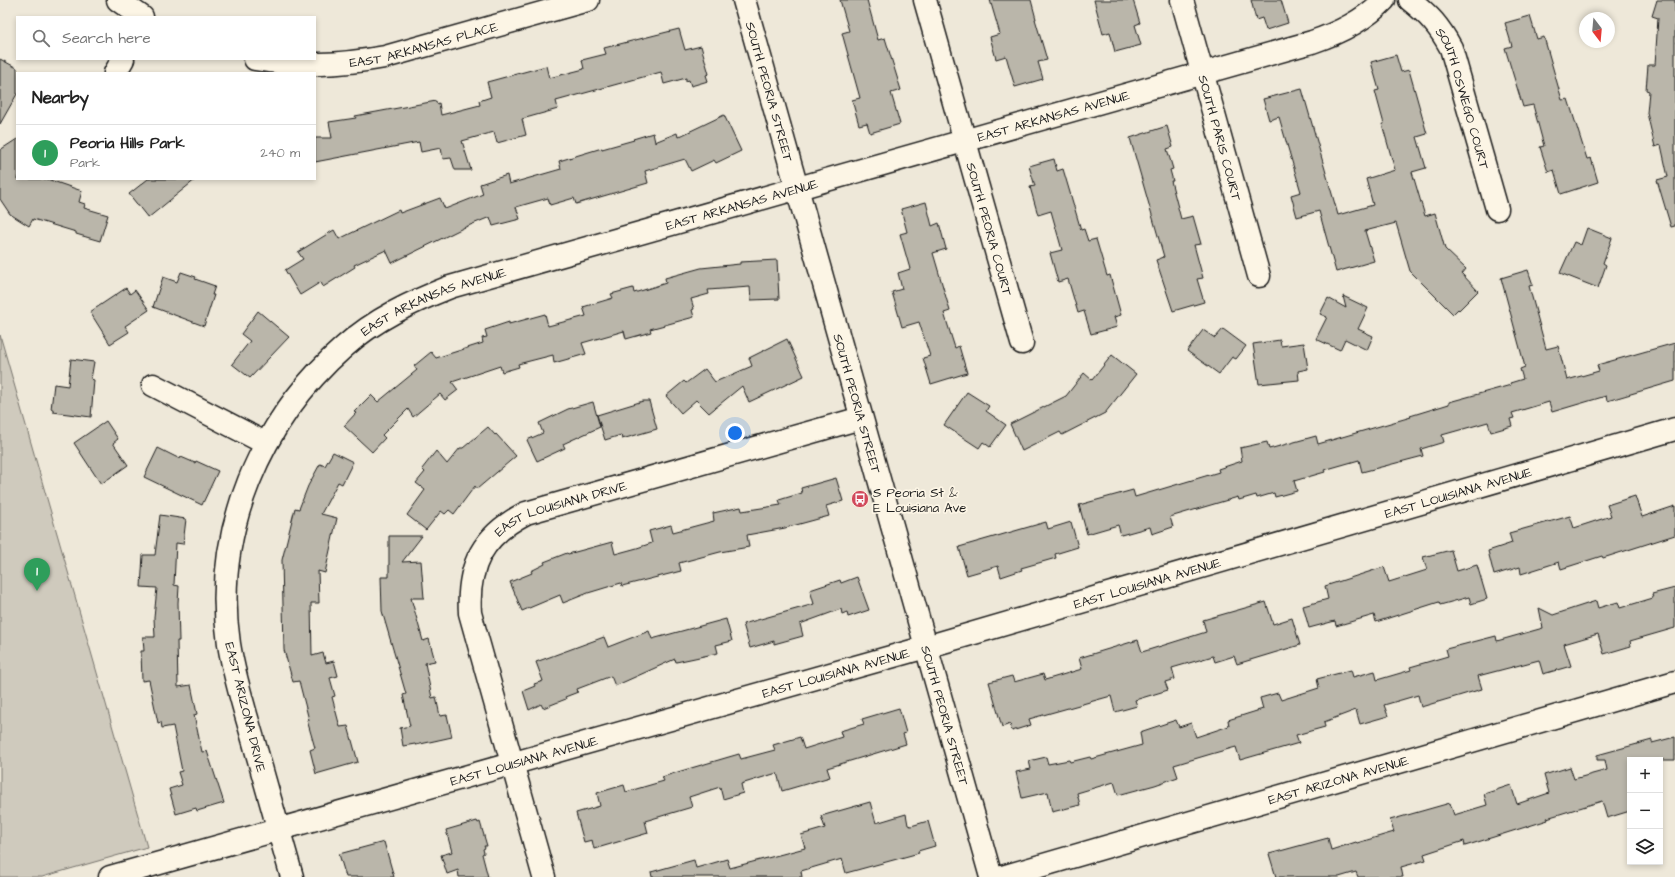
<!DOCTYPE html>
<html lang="en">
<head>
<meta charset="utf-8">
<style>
	body { margin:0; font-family:"Architects Daughter",sans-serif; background:#f6f6f6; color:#222 }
	.controls { position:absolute; right:12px; bottom:12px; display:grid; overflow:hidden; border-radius:0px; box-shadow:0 2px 6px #0003 }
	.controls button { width:36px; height:36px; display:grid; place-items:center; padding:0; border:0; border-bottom:1px solid #e0e0e0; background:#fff; color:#222; font:20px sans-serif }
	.compass { position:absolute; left:1579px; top:12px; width:36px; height:36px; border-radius:50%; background:#fff; box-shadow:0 2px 6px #0003; rotate:164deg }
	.you { position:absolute; left:735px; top:433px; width:14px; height:14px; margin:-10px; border:3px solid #fff; border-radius:50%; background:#1a73e8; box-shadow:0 0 0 6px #1a73e833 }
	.badge { display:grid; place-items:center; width:26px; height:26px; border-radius:50%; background:#d1495b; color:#fff; font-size:13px; font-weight:700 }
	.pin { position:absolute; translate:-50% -33px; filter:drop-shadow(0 1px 2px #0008) }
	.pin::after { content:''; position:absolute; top:21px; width:14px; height:12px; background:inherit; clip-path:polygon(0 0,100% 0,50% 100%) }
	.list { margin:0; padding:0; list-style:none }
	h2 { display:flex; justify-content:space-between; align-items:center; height:52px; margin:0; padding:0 16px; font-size:17px }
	h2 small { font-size:13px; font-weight:400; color:#767676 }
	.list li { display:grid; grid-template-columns:26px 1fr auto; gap:12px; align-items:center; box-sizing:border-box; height:56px; padding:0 16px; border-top:1px solid #e0e0e0 }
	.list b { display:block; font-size:15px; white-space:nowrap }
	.list p { margin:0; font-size:13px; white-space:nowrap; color:#767676 }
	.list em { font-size:13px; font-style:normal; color:#767676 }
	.icon { flex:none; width:22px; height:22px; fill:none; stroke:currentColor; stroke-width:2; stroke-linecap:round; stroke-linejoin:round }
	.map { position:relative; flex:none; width:1675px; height:877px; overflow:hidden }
	.search { position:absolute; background:#fff; box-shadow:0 2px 6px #0003; left:16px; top:16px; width:300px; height:44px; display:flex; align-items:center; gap:10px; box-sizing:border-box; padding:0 14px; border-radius:0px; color:#767676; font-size:15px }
	.panel { position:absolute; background:#fff; box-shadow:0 2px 6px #0003; left:16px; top:72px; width:300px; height:108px; border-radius:0px }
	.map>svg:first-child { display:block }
	.green { fill:#cfcabd; stroke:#76736c }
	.building { fill:#bab6aa; stroke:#1c1c1c }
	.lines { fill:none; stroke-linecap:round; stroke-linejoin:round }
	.minor-casing { stroke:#1c1c1c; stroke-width:25 }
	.secondary-casing { stroke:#1c1c1c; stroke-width:25 }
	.minor { stroke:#fcf5e5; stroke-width:22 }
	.secondary { stroke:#fcf5e5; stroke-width:22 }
	.labels { text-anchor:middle; stroke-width:3.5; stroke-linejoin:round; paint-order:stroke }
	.street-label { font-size:13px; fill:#1c1c1c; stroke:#fcf5e5 }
	.poi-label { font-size:13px; fill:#1c1c1c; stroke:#fcf5e5; text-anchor:start }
</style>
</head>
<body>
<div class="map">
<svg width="1675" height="877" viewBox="0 0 1675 877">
	<rect width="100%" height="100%" fill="#eee8d9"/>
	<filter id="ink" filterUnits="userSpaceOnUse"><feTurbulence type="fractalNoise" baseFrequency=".025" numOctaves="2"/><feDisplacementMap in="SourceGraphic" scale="8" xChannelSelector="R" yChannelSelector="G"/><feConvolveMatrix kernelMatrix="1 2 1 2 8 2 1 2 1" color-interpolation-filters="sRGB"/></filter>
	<g filter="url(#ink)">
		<path class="green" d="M0,335L147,847L42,877H0Z"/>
		<path class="building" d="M840,0H867L878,40L885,38L901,90L891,93L900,124L870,133L867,123L859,125L852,100L860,98L842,33L849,31Z
			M990,0H1031L1036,19H1035L1047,60L1038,62L1043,79L1015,87L1006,56L996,59L990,37L1000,34Z
			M1094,0H1133L1140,23L1135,25L1141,45L1115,52L1110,32L1103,34Z
			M1251,0H1281L1288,23L1266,30L1262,18L1256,20Z
			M1657,0H1675V226L1671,227L1657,180L1668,177L1661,145L1655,147L1647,113L1649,91L1646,90L1648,65H1655L1658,18L1652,16Z
			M1530,16L1537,39L1544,37L1562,100L1568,99L1587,159L1591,158L1598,182L1561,194L1554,170L1548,172L1540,147L1544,146L1533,105L1523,107L1505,48L1512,46L1505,23Z
			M679,29L685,50L701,46L709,74L706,75L708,81L691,86L689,80L686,81V78L664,84L661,72L556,101L558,109L522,119L526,135L497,143L494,132L462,141L471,170H455L451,158L443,159L441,148L421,152L419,142L315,162V138H332L329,122L356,118L355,116L436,101L437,104L439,103L441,115L480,105L479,101L491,97L487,82L546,66L549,78L584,69L582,60L606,54L604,48Z
			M1396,55L1401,72L1409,70L1427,134L1417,137L1426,168L1412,172L1425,216L1435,213L1445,249L1466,269L1462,274L1478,291L1459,310L1458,309L1453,314L1410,271L1396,223L1365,231L1374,261L1336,272L1319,211L1297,217L1291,195L1301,192L1288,148L1279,117L1269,120L1263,99L1302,89L1338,215L1373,205L1366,179L1395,170L1382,124H1384L1375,91L1379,90L1371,62Z
			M0,59L17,68V94L0,124Z
			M724,115L741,151L716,163L714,160L691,171L685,159L645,171L648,183L576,204L574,198L550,205L548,198L516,207L520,219L493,226L490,217L463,228L392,263L386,250L354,265L355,267L323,287L321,282L300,295L285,270L303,259L298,252L334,230L339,239L399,210L400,213L440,198L445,209L483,194L480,184L507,175L509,184L561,169L559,161L602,148V149L634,140L633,139L653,133L655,142L677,133L678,137Z
			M1167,126L1173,147L1167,149L1173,169L1170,170L1173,181H1171L1181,219L1193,216L1201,244L1194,245L1203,278L1197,279L1204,302L1173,311L1156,260L1164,257L1130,138Z
			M17,139V179H47L82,191L79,202L85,204L84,208L108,215L100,241L76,234V232L33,219L29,226L10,214L0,199V150Z
			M1054,159L1057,171L1063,169L1081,230L1084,229L1088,241L1096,239L1107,276L1110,275L1121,315L1114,317L1117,327L1091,334L1084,311L1078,313L1068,279L1058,282L1050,253L1062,250L1051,211L1038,215L1030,187L1035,186L1029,166Z
			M148,179H196L148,218L129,194Z
			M926,202L932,226L939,223L946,249L933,253L950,311L944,313L955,348L959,346L967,373L931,384L923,358L930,356L919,322L902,327L892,292L902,289L898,273L910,269L900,234L907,232L901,209Z
			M1587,228L1612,238L1603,263L1606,265L1598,288L1560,273L1574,242L1581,245Z
			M777,260L779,299L751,300L750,287L708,290L709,294L691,299L694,309L692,310L694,317L650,329L651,332L626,339L624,331L582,343L586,354L554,363L553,355L518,364L519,367L502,372L500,366L452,382L458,390L445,400L440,394L413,417L408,409L382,435L385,438L372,452L344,426L356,413L354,412L371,395L378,402L417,370L414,366L431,352L436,358L483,343L482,338L487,337L485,330L509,322V324L545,314L548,326L586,316L583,307L613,298L611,294L633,288L634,293L666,283L665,278L701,268L740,264V262Z
			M1528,270L1533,285L1529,286L1546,349L1558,346L1567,380L1599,371L1597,365L1675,343V381L1607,401L1606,396L1552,412L1549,402L1512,413L1514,418L1510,419L1512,426L1491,432L1488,422L1442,435L1444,442L1421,449L1423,456L1362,472L1359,460L1324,470L1325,472L1294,481L1297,491L1275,497L1274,493L1257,498L1256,495L1239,500L1238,497L1170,517L1173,527L1152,534L1150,527L1121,535L1118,525L1087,534L1079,505L1133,490L1135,497L1219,472L1218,469L1242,461L1240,448L1267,442L1269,449L1316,436L1318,444L1411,417L1410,416L1449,404V402L1511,385L1510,383L1523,379L1520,369L1525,367L1501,278Z
			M181,272L196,277L195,279L215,286L212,295H214L204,326L153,307L163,277L177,282Z
			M126,288L130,294L135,290L149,310L125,326L129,332L110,344L90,312Z
			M1343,296L1368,308L1358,329L1373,336L1367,350L1345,339L1340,350L1316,339L1327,317L1320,314L1328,298L1346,308Z
			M258,311L289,337L250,378L232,364L250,341L241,334Z
			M1223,329L1246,346L1236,359L1232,357L1219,374L1187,351L1203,330L1215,338Z
			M787,339L804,376L766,394L749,402L742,386L709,413L696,400L681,413L666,396L684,381L686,383L705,369L715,382L752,366L749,358Z
			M1280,340L1281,346L1304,343L1308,369L1298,371L1299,380L1259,384L1253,344Z
			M1112,355L1136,374L1105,413L1062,435L1060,432L1022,451L1010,424L1066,396L1084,373L1092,380Z
			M71,359L94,362L91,379L94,380L91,417L53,412V409H51L54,384L68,386Z
			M967,392L989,406L986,411L1006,425L990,447L983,442L979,448L944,425Z
			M643,401H649L657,429L622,439L621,435L605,440L597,415Z
			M593,402L600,427L563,444L565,448L537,461L527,440L543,433L539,423L568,409Z
			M106,421L118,439L113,443L128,465L101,484L74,443Z
			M488,427L495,435L496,434L516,456L477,489L475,486L454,514L449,510L445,514L441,511L426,530L407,515L425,490L416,483L425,472L422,469L436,451L447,464L460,448H463Z
			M158,448L180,459L181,457L195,463L196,461L218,471L202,505L144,477Z
			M333,452L353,462L342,484L338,482L321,514L337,518L325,573L318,571L319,603H311L312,656L323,653L326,663L334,661L338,676L330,678L335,696L332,697L340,727L348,726L358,762L316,774L310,750L315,748L307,720H309L299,681L293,682L284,650L282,560L295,508L299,509L308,486L320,464L325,466Z
			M836,478L843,501L826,506L829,516L785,528L747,535L749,547L720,552L679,563L681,571L622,586L621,583L588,593L563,603L560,595L522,611L510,582L532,573L531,571L545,564L544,562L567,553L568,554L612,542L615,554L637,548L652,543L649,531L671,525L673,532L714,521L713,513L741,507L742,511L781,505L779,500L802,493L801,488Z
			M1635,496L1642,517L1675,506V535L1603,558L1602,556L1561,569L1559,562L1521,574L1520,567L1494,575L1488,551L1512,543L1509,533L1570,516L1574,528L1611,516L1607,505Z
			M160,515L186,519L183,544L176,543L174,585L179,586L178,603L179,641H177L178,687L191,685L197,714L194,715L202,752L207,751L224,803L197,811L196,808L176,814L169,789L182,785L178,772L182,771L173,726L162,728L161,722L158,723L149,680L142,681L141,651H144L143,637H155L154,618L157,588L141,587L143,555H155Z
			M1046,522L1048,529L1071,522L1078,547L1055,554L1056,558L1021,568L1022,570L1001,577L998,566L967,575L959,547Z
			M389,536H422L402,562L421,561L424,598H411L423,641L429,639L435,661L425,663L432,698L436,697L440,716L447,715L452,737L416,745L415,744L403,746L400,728L410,726L403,695L406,694L382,611L381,577H389Z
			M1451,550L1457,571L1477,565L1487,599L1471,604L1469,597L1440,605L1439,602L1376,622L1374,615L1336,626L1335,621L1309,628L1303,606L1328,599L1325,586L1384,567L1389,582L1427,570L1423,557Z
			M857,577L869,610L848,617L847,612L842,614L841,609L800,624L803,636L774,644V641L750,648L743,624L814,604L810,590L840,580L841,583Z
			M1675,588V628L1630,641L1631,646L1604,654L1598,634L1564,644L1571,666L1543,674L1539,660L1478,676L1482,689L1421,707L1418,695L1384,705L1388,716L1360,724L1356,710L1324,722L1325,727L1296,735L1299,743L1240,760L1236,747L1211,754L1174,765L1178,777L1155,785L1118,795L1114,782L1077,793L1080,805L1052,812L1048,792L1022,798L1016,772L1031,769L1029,761L1046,757L1048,764L1069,760L1070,762L1090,757L1091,759L1142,745L1140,732L1176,720L1179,727L1191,723L1196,737L1229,726L1228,720L1263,709L1260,698L1278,693L1281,700L1319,688L1317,679L1351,670L1353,677L1375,671L1377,680L1411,670L1410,667L1448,656L1446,649L1496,636L1497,641L1543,628L1539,608L1553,615L1596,601L1598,608L1618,602L1620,608L1653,598L1652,594Z
			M1266,602L1273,624L1292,618L1300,645L1237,664L1234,656L1215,662L1213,656L1172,668L1175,679L1165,682L1168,690L1135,700L1137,706L1115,712L1111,696L1029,719L1031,725L1012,731L1010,724L1002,727L989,682L1012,676L1014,682L1043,674L1045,680L1082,669L1079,658L1138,640L1142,652L1206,632L1203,620Z
			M726,619L732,641L716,645L718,653L676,662L675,659L615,686L611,676L577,689L578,692L565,697L566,699L543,708L541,704L529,710L523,691L535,686L534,684L543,681L536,662L604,637L608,647L649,631L652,639Z
			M899,708L906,733L903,734L906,744L827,768L830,777L782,791L777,773L741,784L743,793L723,799L720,787L689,797L692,807L645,821L648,833L594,849L592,840L584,842L576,813L600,806L597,793L624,785L626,792L664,781L662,777L681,771L739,754L741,759L775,750L773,745L800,737L804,749L842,737L840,731L864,724L862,719Z
			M1675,737V760H1630V811L1607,818L1602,801L1547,818L1548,820L1465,846L1464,841L1424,854L1426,860L1401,867L1403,877H1358L1356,872L1339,877H1276L1269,854L1328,838L1331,850L1356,842L1357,843L1394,832L1390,820L1450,803L1454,815L1487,805L1484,794L1511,785L1517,804L1549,793L1544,775L1570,767L1574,779L1607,770L1605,760H1597V755L1652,740V743Z
			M870,802L876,823L906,814L908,825L911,826L928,821L935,846L918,851L919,853L846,873L842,859L801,871L802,877H652L651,872L694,860L696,868L727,859L730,868L805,848L801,835L825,828L821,816Z
			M477,821L478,823L480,822L487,846H484L485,848L483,849L484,853L482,854L488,877H459L458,870L447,874L441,855L452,852L446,830Z
			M384,842L394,877H346L339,854Z"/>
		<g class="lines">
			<defs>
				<g id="minor">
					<path d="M118,0L142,17"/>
					<path id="s1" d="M925,0L1022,343"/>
					<path id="s2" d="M1182,0L1259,276"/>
					<path id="s3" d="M1410,0C1430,16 1439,26 1451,48L1497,209"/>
					<path id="s4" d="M255,59C301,67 340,65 385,57L588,0"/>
					<path d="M115,73L123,59"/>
					<path d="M153,385L265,443"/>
					<path id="s5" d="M110,877L926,647L1675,429"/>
					<path id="s6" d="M292,877C279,831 266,785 253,739C244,708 234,676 229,644C212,532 261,420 344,347C375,319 412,302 450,287L1312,42C1339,33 1364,21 1384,0"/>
					<path id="s7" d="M544,877L470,613C467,565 483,535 526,513L861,418"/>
					<path id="s8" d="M1002,877L1675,682"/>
				</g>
				<g id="secondary">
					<path id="s9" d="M744,0L991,877"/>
				</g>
			</defs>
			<use href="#minor" class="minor-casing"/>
			<use href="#secondary" class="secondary-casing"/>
			<use href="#minor" class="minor"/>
			<use href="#secondary" class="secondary"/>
		</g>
	</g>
	<defs>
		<symbol id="bus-disc" viewBox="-11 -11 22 22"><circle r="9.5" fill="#d1495b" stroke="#fcf5e5"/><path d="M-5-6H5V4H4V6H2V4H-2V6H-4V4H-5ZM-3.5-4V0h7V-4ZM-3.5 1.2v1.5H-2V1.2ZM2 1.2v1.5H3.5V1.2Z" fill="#fff"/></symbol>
	</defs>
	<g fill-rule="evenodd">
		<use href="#bus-disc" x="850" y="489" width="20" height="20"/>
	</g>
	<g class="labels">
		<g class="street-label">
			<text dy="5" stroke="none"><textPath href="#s4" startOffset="171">EAST ARKANSAS PLACE</textPath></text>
			<text dy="5" stroke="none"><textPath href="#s9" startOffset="95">SOUTH PEORIA STREET</textPath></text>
			<text dy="5" stroke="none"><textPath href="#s3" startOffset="115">SOUTH OSWEGO COURT</textPath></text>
			<text dy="5" stroke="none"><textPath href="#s6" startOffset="1323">EAST ARKANSAS AVENUE</textPath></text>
			<text dy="5" stroke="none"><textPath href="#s2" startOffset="143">SOUTH PARIS COURT</textPath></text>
			<text dy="5" stroke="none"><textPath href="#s6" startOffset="999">EAST ARKANSAS AVENUE</textPath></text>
			<text dy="5" stroke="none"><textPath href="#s1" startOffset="238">SOUTH PEORIA COURT</textPath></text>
			<text dy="5" stroke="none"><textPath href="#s6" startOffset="675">EAST ARKANSAS AVENUE</textPath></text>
			<text dy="5" stroke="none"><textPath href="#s9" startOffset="419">SOUTH PEORIA STREET</textPath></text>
			<text dy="5" stroke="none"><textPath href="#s5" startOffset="1402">EAST LOUISIANA AVENUE</textPath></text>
			<text dy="5" stroke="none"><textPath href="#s7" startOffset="431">EAST LOUISIANA DRIVE</textPath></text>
			<text dy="5" stroke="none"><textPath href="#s5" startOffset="1078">EAST LOUISIANA AVENUE</textPath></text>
			<text dy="5" stroke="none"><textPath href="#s5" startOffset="754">EAST LOUISIANA AVENUE</textPath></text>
			<text transform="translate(246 707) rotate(76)" y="5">EAST ARIZONA DRIVE</text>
			<text dy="5" stroke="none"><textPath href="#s9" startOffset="743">SOUTH PEORIA STREET</textPath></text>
			<text dy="5" stroke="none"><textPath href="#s5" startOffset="430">EAST LOUISIANA AVENUE</textPath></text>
			<text dy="5" stroke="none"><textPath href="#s8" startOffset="350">EAST ARIZONA AVENUE</textPath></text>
		</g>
		<g class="poi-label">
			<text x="873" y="497">S Peoria St &amp;<tspan x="873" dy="15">E Louisiana Ave</tspan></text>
		</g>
	</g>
</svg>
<div class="controls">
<button>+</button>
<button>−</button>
<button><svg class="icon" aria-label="layers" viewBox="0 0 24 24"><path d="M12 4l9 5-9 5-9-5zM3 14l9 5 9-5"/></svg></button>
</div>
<svg class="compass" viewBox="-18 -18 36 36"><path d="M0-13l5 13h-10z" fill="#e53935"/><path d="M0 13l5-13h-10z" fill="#767676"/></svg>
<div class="you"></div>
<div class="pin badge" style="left:37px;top:591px;background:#2e9e5b">1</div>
<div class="search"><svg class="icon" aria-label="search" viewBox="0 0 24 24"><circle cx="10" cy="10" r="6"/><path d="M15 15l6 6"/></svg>Search here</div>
<section class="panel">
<h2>Nearby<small></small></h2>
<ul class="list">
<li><span class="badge" style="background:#2e9e5b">1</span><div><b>Peoria Hills Park</b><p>Park</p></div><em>240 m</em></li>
</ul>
</section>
</div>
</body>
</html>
